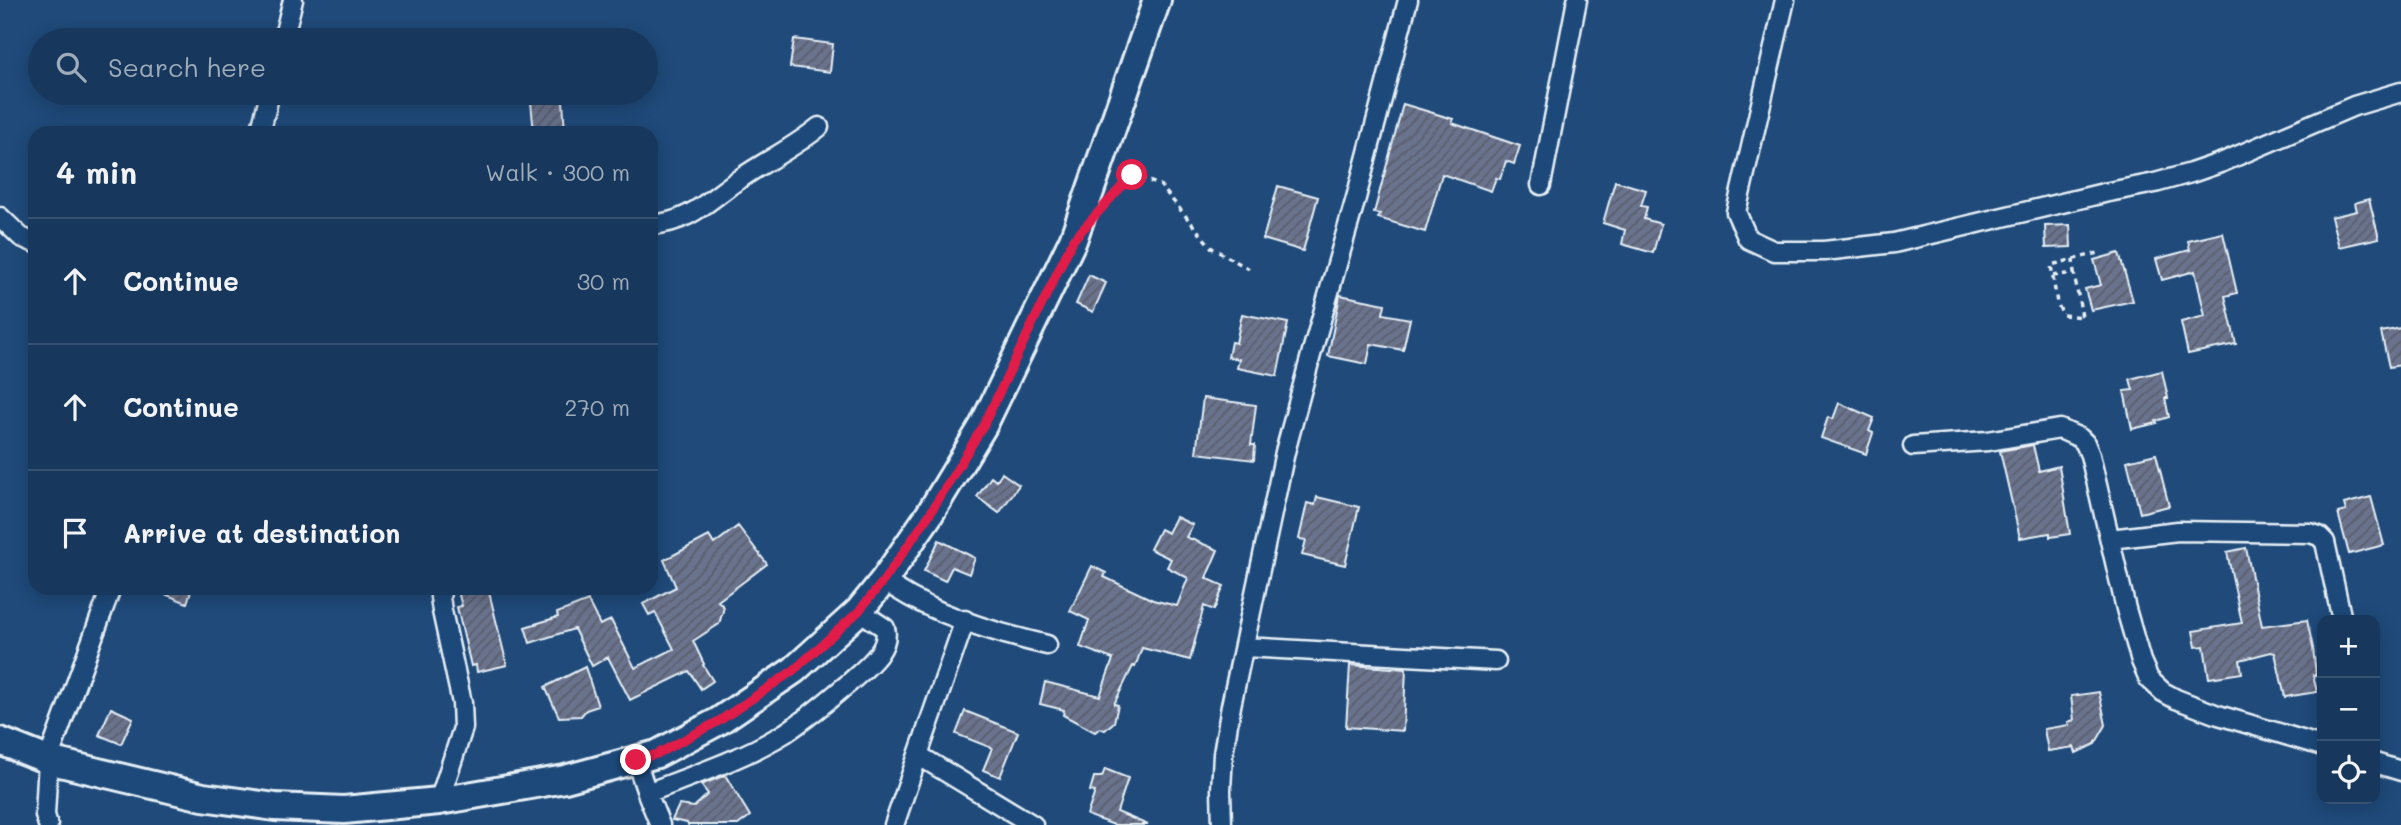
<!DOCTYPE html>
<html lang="en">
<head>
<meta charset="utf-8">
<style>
	body { margin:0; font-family:Mali,sans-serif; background:#244365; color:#f1f3f6 }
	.controls { position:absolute; right:21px; bottom:21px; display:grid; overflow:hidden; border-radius:14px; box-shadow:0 4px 18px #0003 }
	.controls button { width:63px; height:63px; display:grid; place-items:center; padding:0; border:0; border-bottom:2px solid #365272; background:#17385c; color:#f1f3f6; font:35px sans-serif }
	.stop { position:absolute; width:21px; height:21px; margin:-16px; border:5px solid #e11d48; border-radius:50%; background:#fff }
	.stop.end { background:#e11d48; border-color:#fff; box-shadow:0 2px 7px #0008 }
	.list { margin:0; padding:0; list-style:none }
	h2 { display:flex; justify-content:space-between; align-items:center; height:91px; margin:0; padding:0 28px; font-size:30px }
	h2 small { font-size:23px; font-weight:400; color:#9eacbb }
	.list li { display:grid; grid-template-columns:46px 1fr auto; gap:21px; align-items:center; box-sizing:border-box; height:126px; padding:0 28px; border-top:2px solid #365272 }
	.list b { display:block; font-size:26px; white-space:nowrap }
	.list em { font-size:23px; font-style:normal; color:#9eacbb }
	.icon { flex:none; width:38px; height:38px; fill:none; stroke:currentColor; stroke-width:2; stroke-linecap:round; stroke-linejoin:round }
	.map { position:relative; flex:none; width:2401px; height:825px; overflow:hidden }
	.search { position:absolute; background:#17385c; box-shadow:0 4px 18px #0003; left:28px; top:28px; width:630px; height:77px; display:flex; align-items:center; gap:18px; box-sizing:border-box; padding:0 24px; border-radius:38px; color:#9eacbb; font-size:26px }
	.panel { position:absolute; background:#17385c; box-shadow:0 4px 18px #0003; left:28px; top:126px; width:630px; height:469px; border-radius:21px }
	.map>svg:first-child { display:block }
	.building { fill:url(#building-hatch); stroke:#e8f1f8; stroke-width:2 }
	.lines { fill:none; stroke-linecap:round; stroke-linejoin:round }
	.street-casing { stroke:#e8f1f8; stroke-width:23 }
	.secondary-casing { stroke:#e8f1f8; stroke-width:32 }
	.path { stroke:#e8f1f8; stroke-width:3.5; stroke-dasharray:5 5; stroke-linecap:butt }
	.street { stroke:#1f4a7a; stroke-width:18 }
	.secondary { stroke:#1f4a7a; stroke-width:26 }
	.route { stroke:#e11d48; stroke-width:9 }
</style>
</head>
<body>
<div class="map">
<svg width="2401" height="825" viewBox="0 0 2401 825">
	<defs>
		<pattern id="building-hatch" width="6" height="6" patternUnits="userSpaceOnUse" patternTransform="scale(1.75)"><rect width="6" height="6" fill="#6b738d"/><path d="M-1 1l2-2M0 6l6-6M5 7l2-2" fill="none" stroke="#585e6c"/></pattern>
	</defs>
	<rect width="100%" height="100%" fill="#1f4a7a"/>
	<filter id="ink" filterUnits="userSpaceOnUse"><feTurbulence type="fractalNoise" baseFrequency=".0143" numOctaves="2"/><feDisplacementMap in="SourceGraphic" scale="14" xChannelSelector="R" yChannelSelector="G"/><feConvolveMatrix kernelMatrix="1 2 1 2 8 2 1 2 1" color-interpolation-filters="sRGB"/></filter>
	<g filter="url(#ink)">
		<path class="building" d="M794,39L833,44L830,72L790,67Z
			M563,100L565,133H534L531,102Z
			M1403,104L1453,119L1452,123L1520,146L1514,164L1506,161L1500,179L1496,178L1491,191L1442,174L1425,232L1378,218L1380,214L1374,213Z
			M1615,181L1646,190L1641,206L1647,207L1644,219L1661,224L1653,253L1622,244L1625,230L1603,223Z
			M1278,186L1318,197L1303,251L1263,239Z
			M2369,199L2379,238L2339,247L2331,217L2357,211L2355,203Z
			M2070,225L2071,247L2046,248L2045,226Z
			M2223,233L2237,293L2225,296L2236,344L2188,354L2181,322L2205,316L2195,271L2162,280L2156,259L2190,250L2188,241Z
			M2119,253L2133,301L2091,310L2085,289L2101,285L2094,260Z
			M1089,275L1106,283L1093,312L1076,304Z
			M1340,295L1385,304L1383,314L1410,319L1403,350L1371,344L1367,364L1328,356Z
			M1242,314L1288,323L1277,376L1237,368L1239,359L1228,357L1231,342L1236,343Z
			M2401,328V365L2389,367L2381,332Z
			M2162,371L2168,398H2165L2169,417L2156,421L2157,423L2132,429L2124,391L2133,390L2130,379Z
			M1203,398L1256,405L1251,445H1255L1254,460L1196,453Z
			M1839,403L1874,418L1869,431L1873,433L1866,454L1821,438L1828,417L1833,419Z
			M2033,445L2039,471L2059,466L2070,534L2050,537V533L2020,538L2000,451Z
			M2156,454L2169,506L2140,513L2127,461Z
			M1002,473L1019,485L999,513L977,497L991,477L996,481Z
			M1317,497L1359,507L1345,565L1302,555L1306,540L1299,539L1307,503L1315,505Z
			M2371,497L2384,545L2349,554L2338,513L2346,511L2344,504Z
			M1176,517L1193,525L1186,537L1218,550L1206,578L1224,586L1214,610L1204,606L1190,660L1142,648L1135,667L1133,666L1114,704L1118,705L1114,722L1105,730L1100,728L1095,732L1063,715L1064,710L1040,704L1045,682L1100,696L1113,659L1080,647L1089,620L1070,611L1092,566L1106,573L1104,577L1153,600L1177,606L1188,578L1167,567L1171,559L1150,549L1160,529L1168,533Z
			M738,526L767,564L718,601L724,607L719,624L693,641L704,664L703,665L713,681L701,689L689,671L630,700L608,657L592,666L574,629L530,643L525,627L558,617L557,613L588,601L600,625L611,620L635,668L674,649L655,612L649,615L643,604L676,587L664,560L709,536L714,544Z
			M939,540L975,558L969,574L952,567L945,581L924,571Z
			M2246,548L2262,626L2307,620L2313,648L2316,675H2313L2317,692L2285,697L2275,653L2271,652L2240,660L2242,673L2209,678L2204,646L2196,647L2193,631L2242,623L2227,552Z
			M150,588H192L187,603Z
			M457,588H488L507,665L477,672L476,665L471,666L457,607L462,606Z
			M1350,665L1406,669L1403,731L1346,727Z
			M585,667L598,706L586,710L581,716L559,717L545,687Z
			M2099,692L2106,725L2095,744L2076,753L2074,747L2048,751L2044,729L2069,725L2068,722L2074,720L2071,696Z
			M111,708L133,718L121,744L99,735Z
			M965,711L1018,732L1000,777L983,770L992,748L956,734Z
			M1105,769L1128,778L1117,812L1148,825H1114L1087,815L1095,792L1090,791L1094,777H1102Z
			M725,775L750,816L738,825H688L687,823L672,820L679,805L694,807L708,794L701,785Z"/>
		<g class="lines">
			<defs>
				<path id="street" d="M1785,0L1736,212L1748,239L1774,251H1824L1894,243L2104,193L2155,183L2191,173L2223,162L2354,106L2401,92
					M283,40L293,0
					M260,133L270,93
					M1541,185L1577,0
					M0,217L21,237L35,243
					M651,225C692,222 709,199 741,178C767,160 795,147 819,127
					M1913,446L1988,441L2060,429L2080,438L2085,443L2090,455L2126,609L2141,661L2149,679L2163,692L2176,699L2215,714L2322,746
					M2110,539L2178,531L2310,533L2319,536L2325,542L2342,620
					M884,580C926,613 996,633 1047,645
					M1245,647L1496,661
					M918,755L965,620
					M636,760L647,793
					M2375,763L2401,771
					M439,801L463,728L462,703L442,611L440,597L442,588
					M48,825L45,815L48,760L111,588
					M660,825L647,793C694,775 743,759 785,733C808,718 828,700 849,683C864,669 891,650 885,628L859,611
					M894,825L918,755L1033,825
					M1222,825L1221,790L1223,754L1231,706L1285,452L1311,355L1356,198L1408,0"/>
				<path id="secondary" d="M0,741L48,760L203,797L275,807L344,810L439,801L565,779L657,754L719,721L794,670L859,611L884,580L929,515L983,426L1073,240L1157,0"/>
			</defs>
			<use href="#street" class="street-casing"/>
			<use href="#secondary" class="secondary-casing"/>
			<path class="path" d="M1111,198L1132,175L1160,185L1212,248L1251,270
				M2073,259L2074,273
				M2053,276L2074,273L2082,317L2063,315L2057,303L2051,265L2102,252"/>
			<use href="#street" class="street"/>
			<use href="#secondary" class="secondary"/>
		</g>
	</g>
	<g class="lines" filter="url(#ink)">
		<path class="route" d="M636,760L657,754L719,721L794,670L859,611L884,580L929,515L983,426L1073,240L1132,175"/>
	</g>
</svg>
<div class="controls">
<button>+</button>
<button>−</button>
<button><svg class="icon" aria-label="locate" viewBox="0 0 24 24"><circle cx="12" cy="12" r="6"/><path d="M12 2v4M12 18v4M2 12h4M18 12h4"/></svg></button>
</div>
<div class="stop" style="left:1132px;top:175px"></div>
<div class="stop end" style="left:636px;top:760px"></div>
<div class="search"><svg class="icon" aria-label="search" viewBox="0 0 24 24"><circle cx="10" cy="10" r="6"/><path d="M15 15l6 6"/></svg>Search here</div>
<section class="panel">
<h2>4 min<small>Walk · 300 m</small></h2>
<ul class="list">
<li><svg class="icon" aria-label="ahead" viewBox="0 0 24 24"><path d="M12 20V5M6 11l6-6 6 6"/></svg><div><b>Continue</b></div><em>30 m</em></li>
<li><svg class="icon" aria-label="ahead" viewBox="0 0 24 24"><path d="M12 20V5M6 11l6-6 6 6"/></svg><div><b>Continue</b></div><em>270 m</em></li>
<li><svg class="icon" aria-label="arrive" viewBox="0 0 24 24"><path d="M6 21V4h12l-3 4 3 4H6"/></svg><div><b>Arrive at destination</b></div></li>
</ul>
</section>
</div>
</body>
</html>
